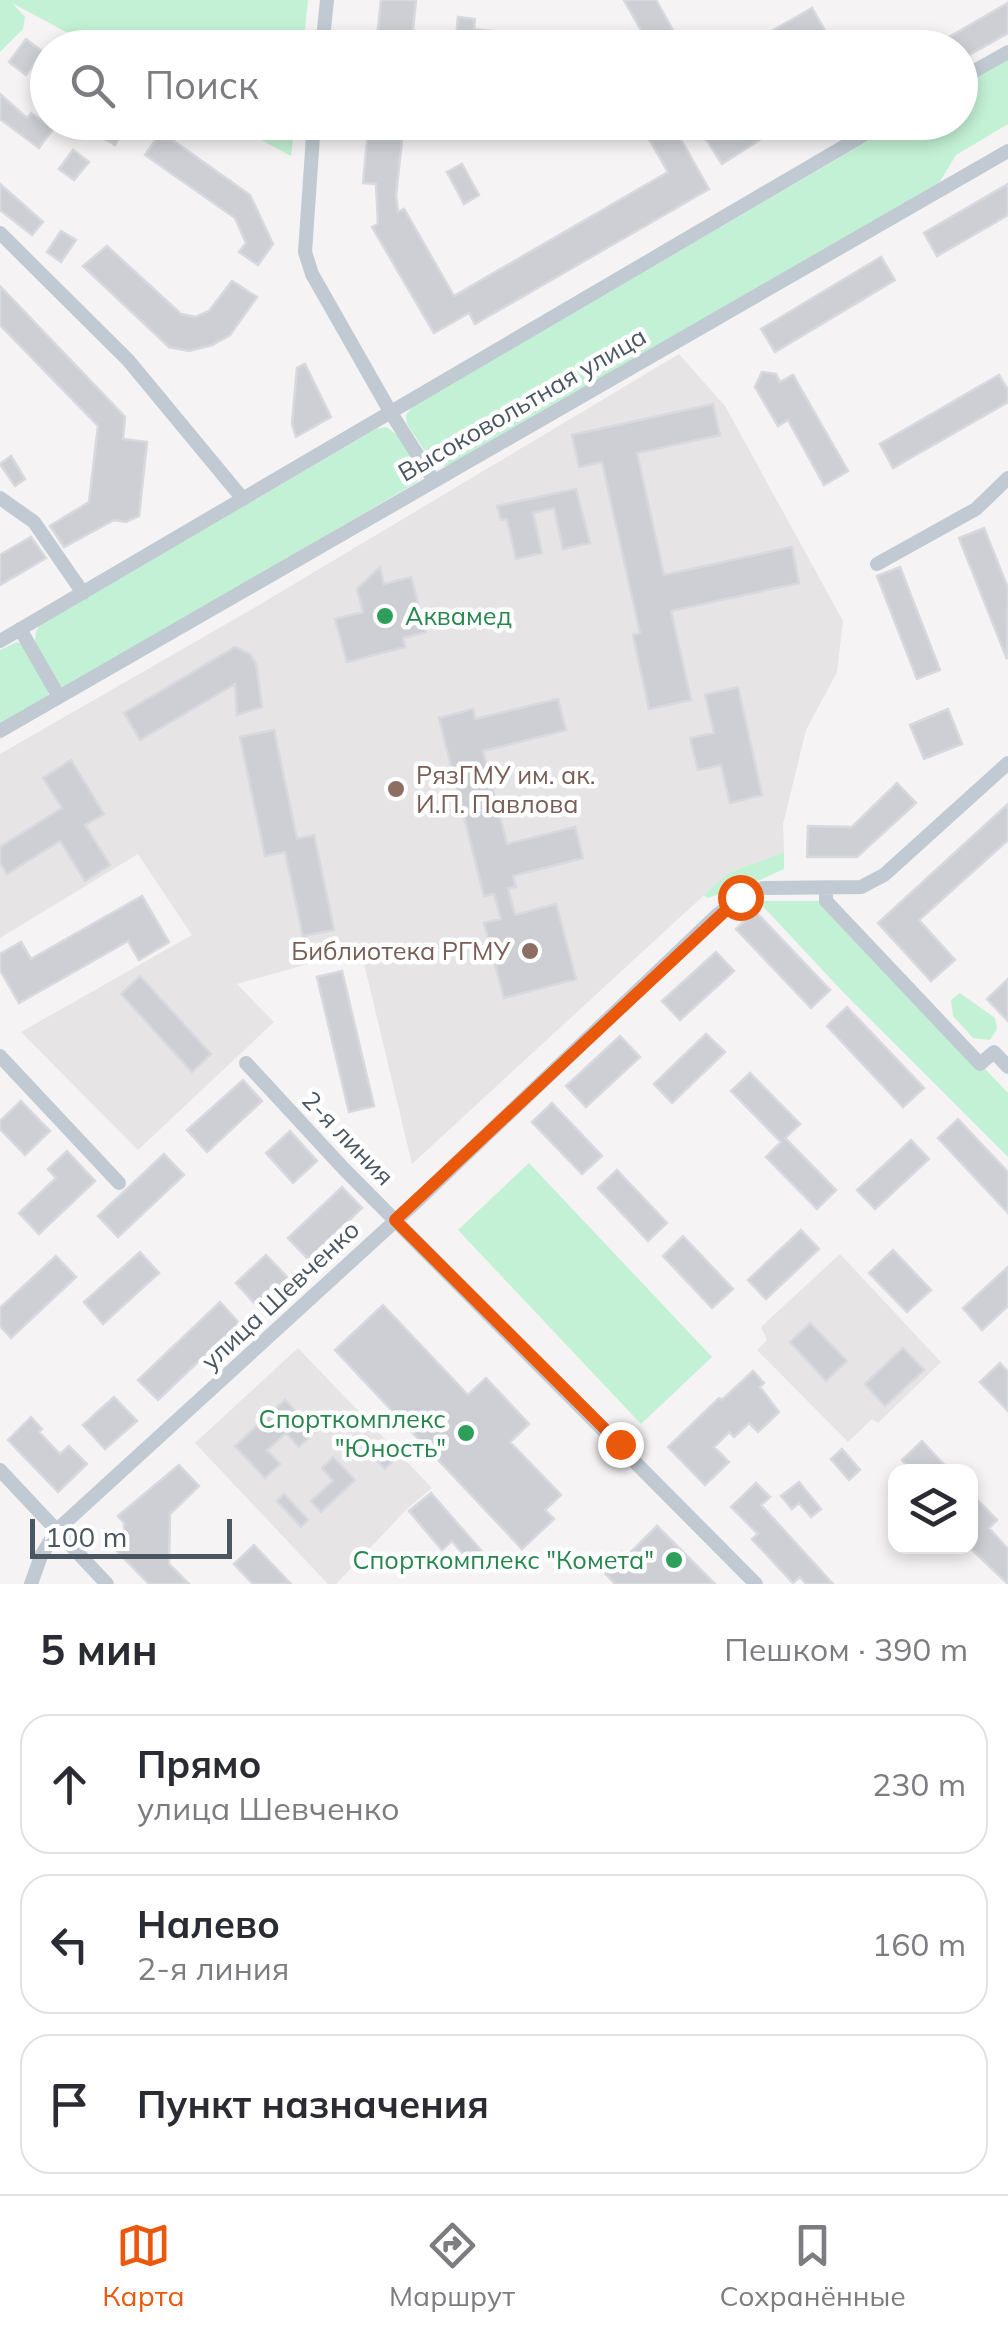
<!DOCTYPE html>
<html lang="ru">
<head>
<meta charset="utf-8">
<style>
	body { margin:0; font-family:Mulish,sans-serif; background:#f7f7f7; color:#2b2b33 }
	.controls { position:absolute; right:30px; bottom:30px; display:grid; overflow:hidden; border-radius:20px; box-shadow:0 5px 15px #0003 }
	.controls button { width:90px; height:90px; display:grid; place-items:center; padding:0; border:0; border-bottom:2px solid #e1e1e2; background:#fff; color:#2b2b33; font:50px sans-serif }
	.scale { position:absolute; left:30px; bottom:25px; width:202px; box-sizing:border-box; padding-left:10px; border:5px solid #4a5661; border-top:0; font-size:28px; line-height:35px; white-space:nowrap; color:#4a5661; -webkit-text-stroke:8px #fff; paint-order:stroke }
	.stop { position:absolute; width:30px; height:30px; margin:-22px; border:8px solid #ea580c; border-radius:50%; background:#fff }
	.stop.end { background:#ea580c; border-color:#fff; box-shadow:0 2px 10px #0008 }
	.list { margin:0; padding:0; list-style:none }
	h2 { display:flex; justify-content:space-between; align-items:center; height:130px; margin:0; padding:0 40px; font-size:42px }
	h2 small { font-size:32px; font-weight:400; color:#7c7c81 }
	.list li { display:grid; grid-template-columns:65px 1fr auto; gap:30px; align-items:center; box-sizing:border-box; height:140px; margin:0 20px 20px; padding:0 20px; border:2px solid #e1e1e2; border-radius:30px }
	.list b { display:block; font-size:38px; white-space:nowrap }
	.list p { margin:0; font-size:32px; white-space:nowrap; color:#7c7c81 }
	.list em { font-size:32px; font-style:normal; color:#7c7c81 }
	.icon { flex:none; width:55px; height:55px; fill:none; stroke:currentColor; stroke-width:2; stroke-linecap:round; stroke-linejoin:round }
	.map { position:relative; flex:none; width:1008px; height:1584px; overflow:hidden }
	.search { position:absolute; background:#fff; box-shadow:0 5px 15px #0003; left:30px; right:30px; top:30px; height:110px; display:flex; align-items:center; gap:25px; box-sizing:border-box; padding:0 35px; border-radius:55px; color:#7c7c81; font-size:38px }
	.sheet { height:610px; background:#fff }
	nav { display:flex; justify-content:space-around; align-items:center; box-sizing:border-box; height:140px; border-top:2px solid #e1e1e2; background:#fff; font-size:28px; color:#7c7c81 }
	nav a { display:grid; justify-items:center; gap:5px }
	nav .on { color:#ea580c }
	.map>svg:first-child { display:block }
	.education { fill:#e6e4e5 }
	.green { fill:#c3f1d5 }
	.building { fill:#cdcfd5; stroke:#d7d9de; stroke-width:2.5 }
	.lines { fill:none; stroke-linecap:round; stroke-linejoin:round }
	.minor { stroke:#c1cad2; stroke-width:14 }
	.route { stroke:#ea580c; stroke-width:12 }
	.leisure-dot { fill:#2e9e5b; stroke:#fff; stroke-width:4 }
	.education-dot { fill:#8d6e63; stroke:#fff; stroke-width:4 }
	.labels { text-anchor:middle; stroke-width:9; stroke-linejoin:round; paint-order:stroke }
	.street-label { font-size:25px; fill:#4a5661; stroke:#fff }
	.leisure-label { font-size:25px; fill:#27864d; stroke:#fff; text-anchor:end }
	.education-label { font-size:25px; fill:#785e54; stroke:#fff; text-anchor:start }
</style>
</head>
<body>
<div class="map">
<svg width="1008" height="1584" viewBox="0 0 1008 1584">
	<rect width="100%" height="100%" fill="#f5f3f3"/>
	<path class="education" d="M679,354L725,406L843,621L837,672L806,730L783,824L784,852L728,873L412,1164L363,959L353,951L237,984L274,1022L138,1150L21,1032L192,935L138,854L0,938V754L254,608Z
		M840,1254L941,1362L878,1423L872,1419L848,1442L757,1350L767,1340L761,1327Z
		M298,1348L432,1488L408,1508L336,1584H328L195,1443Z"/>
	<path class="green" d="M0,0H308L303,48L94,47L12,3L25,17L23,29L0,52Z
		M1008,59V124L956,155L939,183L447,467L432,462L407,424L406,415L412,407L899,123H926L927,127L934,123L960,122L961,107L974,99L972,80Z
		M230,123H295L291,156Z
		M385,427C401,433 415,460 420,476L417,482L68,687L60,688C49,670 25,645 40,625L376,429Z
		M17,642L25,645L49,692L47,699L0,726V650Z
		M784,852V869L747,886L707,898L704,895L728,873Z
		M758,901H826L1008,1093V1157L843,992Z
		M960,993L995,1018L997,1029L990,1040L973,1038L953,1016L951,1000Z
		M529,1163L712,1357L641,1424L458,1230Z"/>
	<path class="building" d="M381,0H416L411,48H376Z
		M624,0H656L683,48H651Z
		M1008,3V33L960,60V48H930Z
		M812,8L827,34L803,48H742Z
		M458,17L475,19L474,29L525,35L524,48H455Z
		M26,39L43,52L26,75L9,62Z
		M0,94L27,118L31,113L53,129L39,148L0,119Z
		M76,122H128L115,145Z
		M369,122H404L396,195L398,212L404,209L454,296L668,172L639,122H671L709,189L475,324L469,313L434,333L372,227L378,224L376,184L363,183Z
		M713,122H770L775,130L722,164L700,130Z
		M161,132L250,195L273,244L258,265L239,252L246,243L235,218L145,155Z
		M73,150L89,162L74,180L59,169Z
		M462,164L479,195L464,204L447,172Z
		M0,184L43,222L32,235L0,210Z
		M1008,184V215L937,256L924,233Z
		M61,231L76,240L61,262L47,252Z
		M107,246L181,314L196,317L209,311L232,281L257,297L230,335L212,345L189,351L169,347L83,266Z
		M881,257L895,280L775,352L761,329Z
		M0,286L125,417L123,439L147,442L139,516L126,522L114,520L64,547L50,526L89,502L98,426L0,325Z
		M305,364L331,417L296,437L292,424L297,368Z
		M762,372L776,374L780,382L793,375L848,471L824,485L788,420L778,426L755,387Z
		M999,375L1008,390V402L893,468L880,444Z
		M713,404L720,435L637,453L664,575L792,547L799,583L671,611L691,700L649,709L633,635L640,633L602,462L579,467L572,435Z
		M11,456L25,479L15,486L0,464Z
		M576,489L590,543L563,549L554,508L533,513L542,553L516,559L507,519L501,520L497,506Z
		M984,528L1008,588L1007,659L959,538Z
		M31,537L46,558L0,585V555Z
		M380,567L384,584L411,577L426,632L403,638L405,647L347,662L335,619L363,612L357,589Z
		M900,567L940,670L917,679L877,576Z
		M235,647L250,654L256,664L262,707L237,715L235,684L140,740L124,713Z
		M738,687L762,795L730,803L721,765L698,770L690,738L714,733L705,695Z
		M558,699L566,730L483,751L507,844L575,827L583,858L513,876L516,887L508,888L515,915L556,904L576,979L504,998L484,923L501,919L494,894L484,896L439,718L473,709L475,719Z
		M948,709L962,744L924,759L910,725Z
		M274,730L297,839L314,835L334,930L303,936L285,852L265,856L240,737Z
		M71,760L104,814L85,825L110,865L85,881L60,841L7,874L0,863V847L62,808L43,778Z
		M897,783L916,803L857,857H807L808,826L852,827Z
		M1008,804V840L919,920L955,960L931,981L878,923Z
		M142,896L169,942L139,960L128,941L19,1003L0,970V954L21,942L31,959Z
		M755,911L830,990L811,1008L736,929Z
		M716,952L734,971L680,1020L662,1001Z
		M342,971L374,1106L349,1112L317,977Z
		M140,976L211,1054L192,1072L121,994Z
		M1008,979V1021L987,999Z
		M847,1007L924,1088L903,1107L827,1026Z
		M706,1034L725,1052L672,1103L654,1084Z
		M620,1036L640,1057L586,1107L566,1086Z
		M750,1073L800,1124L785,1138L836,1190L817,1209L766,1157L781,1142L731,1091Z
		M243,1080L262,1101L207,1152L187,1130Z
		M21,1101L50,1131L25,1155L0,1129V1121Z
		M552,1103L602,1156L582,1174L532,1122Z
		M958,1119L1008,1172V1213L938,1138Z
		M290,1131L317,1161L293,1183L266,1153Z
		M911,1140L929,1159L875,1209L857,1190Z
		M67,1151L95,1181L39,1234L19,1213L56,1178L48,1169Z
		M164,1154L184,1175L118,1237L98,1216Z
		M617,1170L667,1223L648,1241L598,1188Z
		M342,1187L362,1208L308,1259L288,1238Z
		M801,1230L819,1249L766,1299L748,1280Z
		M683,1236L733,1289L712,1308L663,1256Z
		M893,1250L931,1290L907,1312L869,1273Z
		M140,1252L159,1273L103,1324L84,1302Z
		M266,1255L288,1278L257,1306L236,1283Z
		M56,1256L76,1277L11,1338L0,1326V1308Z
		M1008,1267V1306L982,1330L963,1308Z
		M220,1302L239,1323L158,1400L138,1380Z
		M383,1305L468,1395L486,1378L529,1424L510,1442L561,1495L545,1510L554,1519L522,1549L335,1350Z
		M810,1323L847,1361L826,1381L790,1342Z
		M903,1348L924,1370L885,1406L865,1384Z
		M1000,1363L1008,1372V1411L980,1382Z
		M753,1371L764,1383L760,1387L779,1412L758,1432L749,1423L734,1437L729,1432L714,1447L729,1462L705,1485L668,1447L719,1398L722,1400Z
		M114,1397L137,1421L105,1449L83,1425Z
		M285,1400L315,1432L299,1447L286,1433L267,1450L280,1464L265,1478L235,1446Z
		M31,1417L42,1429L39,1432L60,1454L69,1446L87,1464L58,1492L8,1440Z
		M368,1437L392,1462L385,1469L361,1444Z
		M922,1441L951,1472H913L902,1460Z
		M842,1449L860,1470L849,1480L831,1459Z
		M333,1457L355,1480L321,1512L311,1501L333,1481L322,1468Z
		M179,1465L199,1486L170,1514L169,1564L189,1584H149L116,1550L124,1543V1523L118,1516Z
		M799,1482L821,1509L811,1517L799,1503L792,1509L781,1496Z
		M756,1483L770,1497L761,1505L833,1584H806L800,1577L793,1583L752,1539L758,1534L731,1507Z
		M970,1492L997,1520L989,1528L1008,1549V1584L969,1547L977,1539L970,1532Z
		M431,1493L485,1555L473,1566L452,1541L442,1550L409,1511Z
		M284,1494L308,1520L301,1527L277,1501Z
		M657,1526L715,1584H615L603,1571L622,1552L626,1557Z
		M254,1545L291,1584H253L234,1564Z"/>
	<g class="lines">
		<path class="minor" d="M322,48L327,0
			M960,79L1008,52
			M314,122L305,252L312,274L391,413L434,481
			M0,233L128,360L243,499
			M0,498L34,522L83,593
			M877,564L976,509L1008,478
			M20,629L59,697
			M0,641L886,122
			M0,731L1008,151
			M826,888V901L980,1064L994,1052L1008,1067
			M0,1056L119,1183
			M246,1063L344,1169L756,1584
			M0,1470L107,1584
			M31,1584L41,1556L57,1530L416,1202L717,915L740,897L763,888L861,887L884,875L1008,763"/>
	</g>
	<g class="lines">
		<path class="route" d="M620,1444L395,1220L740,897"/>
	</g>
	<g class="leisure-dot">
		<circle cx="385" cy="616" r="10"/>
		<circle cx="466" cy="1433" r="10"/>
		<circle cx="674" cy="1560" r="10"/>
	</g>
	<g class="education-dot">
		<circle cx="396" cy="789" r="10"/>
		<circle cx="530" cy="951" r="10"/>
	</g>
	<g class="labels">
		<g class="street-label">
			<text transform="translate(522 404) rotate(-30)" y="9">Высоковольтная улица</text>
			<text transform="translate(348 1138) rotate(46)" y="9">2-я линия</text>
			<text transform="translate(280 1295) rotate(-43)" y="9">улица Шевченко</text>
		</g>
		<g class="leisure-label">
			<text x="405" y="625" text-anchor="start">Аквамед</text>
			<text x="446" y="1428">Спорткомплекс<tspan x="446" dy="29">"Юность"</tspan></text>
			<text x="654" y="1569">Спорткомплекс "Комета"</text>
		</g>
		<g class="education-label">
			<text x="416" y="784">РязГМУ им. ак.<tspan x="416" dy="29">И.П. Павлова</tspan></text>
			<text x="510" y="960" text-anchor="end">Библиотека РГМУ</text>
		</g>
	</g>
</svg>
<div class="controls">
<button><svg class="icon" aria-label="layers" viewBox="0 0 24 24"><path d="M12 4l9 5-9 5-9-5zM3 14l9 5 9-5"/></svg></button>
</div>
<div class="scale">100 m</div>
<div class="stop" style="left:740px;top:897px"></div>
<div class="stop end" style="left:620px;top:1444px"></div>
<div class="search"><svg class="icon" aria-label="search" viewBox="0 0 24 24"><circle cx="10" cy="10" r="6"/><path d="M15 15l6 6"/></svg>Поиск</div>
</div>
<section class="sheet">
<h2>5 мин<small>Пешком · 390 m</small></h2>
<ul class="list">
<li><svg class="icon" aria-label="ahead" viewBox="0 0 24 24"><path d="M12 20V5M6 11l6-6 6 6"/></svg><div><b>Прямо</b><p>улица Шевченко</p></div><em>230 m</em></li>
<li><svg class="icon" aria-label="left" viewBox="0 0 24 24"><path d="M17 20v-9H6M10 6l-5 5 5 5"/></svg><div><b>Налево</b><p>2-я линия</p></div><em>160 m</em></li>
<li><svg class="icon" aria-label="arrive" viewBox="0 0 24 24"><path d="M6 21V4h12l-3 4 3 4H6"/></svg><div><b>Пункт назначения</b></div></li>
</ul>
</section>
<nav>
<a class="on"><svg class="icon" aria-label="map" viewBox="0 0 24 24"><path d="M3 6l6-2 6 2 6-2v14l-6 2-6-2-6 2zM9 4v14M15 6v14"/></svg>Карта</a>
<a><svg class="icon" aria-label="directions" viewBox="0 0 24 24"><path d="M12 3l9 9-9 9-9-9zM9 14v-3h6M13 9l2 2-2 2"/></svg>Маршрут</a>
<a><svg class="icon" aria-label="saved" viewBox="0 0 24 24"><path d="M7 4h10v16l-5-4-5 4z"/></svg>Сохранённые</a>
</nav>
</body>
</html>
